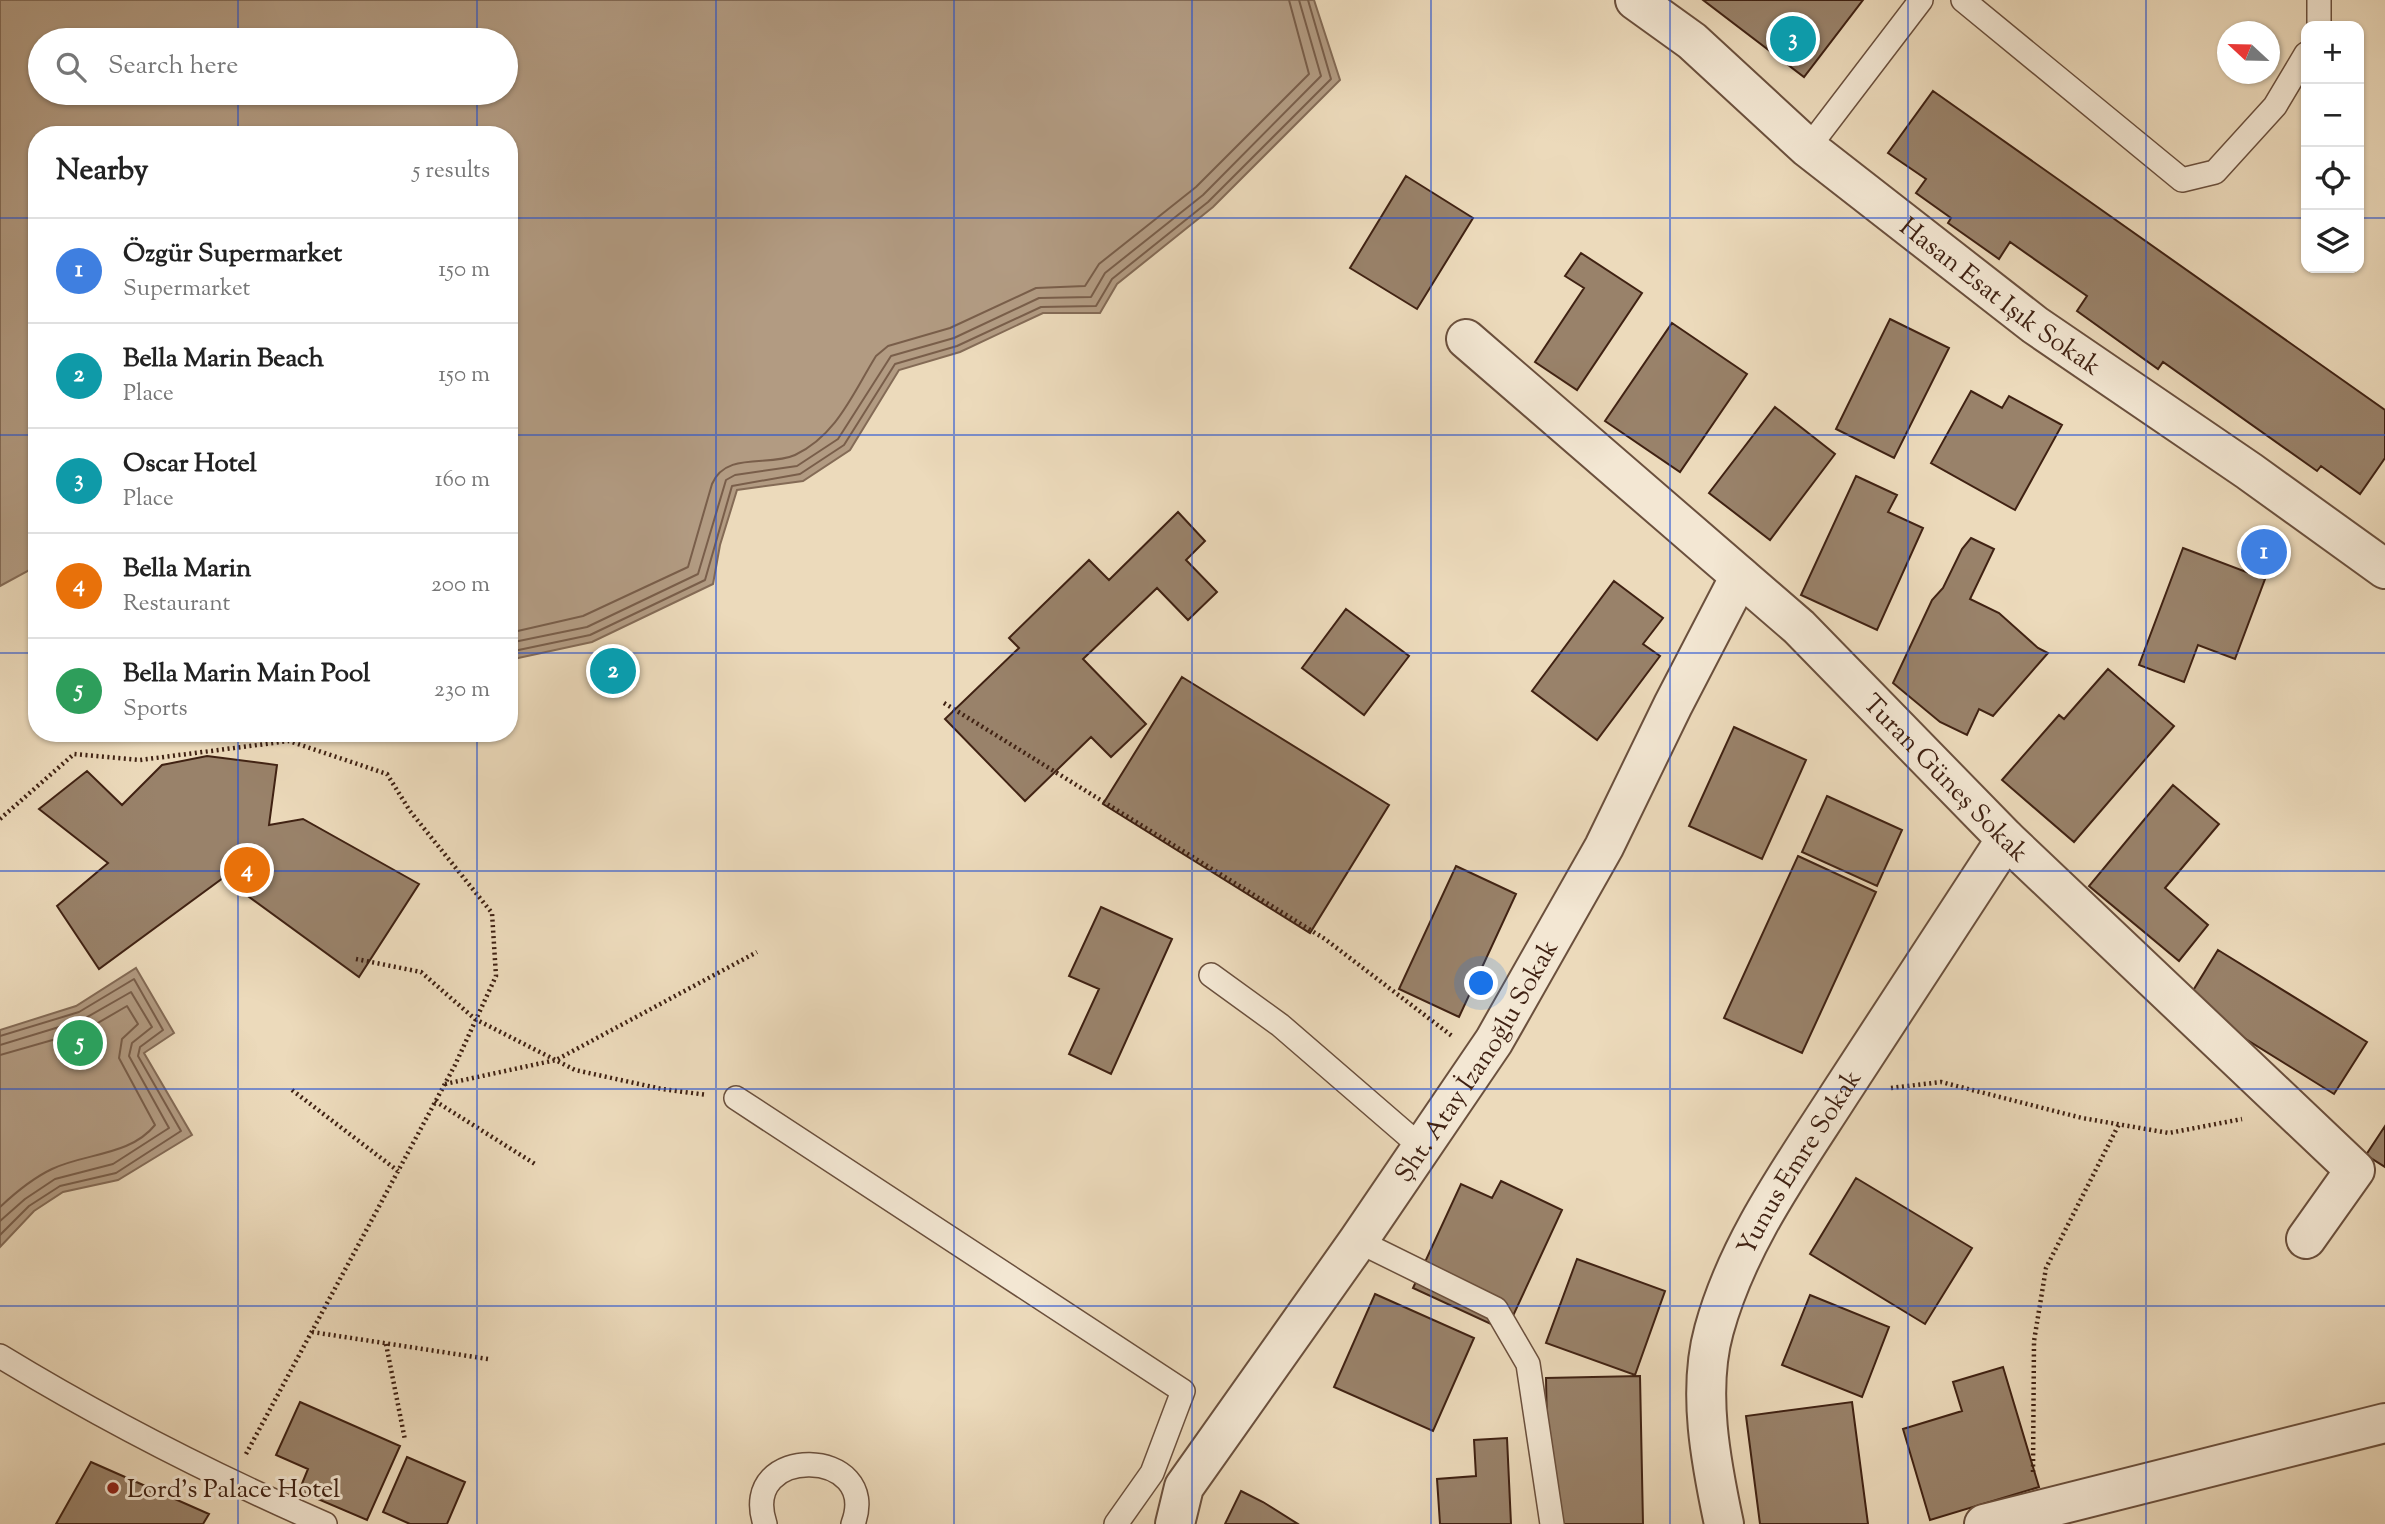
<!DOCTYPE html>
<html lang="en">
<head>
<meta charset="utf-8">
<style>
	body { margin:0; font-family:"Sorts Mill Goudy",serif; background:#f2f2f2; color:#222 }
	.controls { position:absolute; right:21px; top:21px; display:grid; overflow:hidden; border-radius:14px; box-shadow:0 2px 5px #0004 }
	.controls button { width:63px; height:63px; display:grid; place-items:center; padding:0; border:0; border-bottom:2px solid #e0e0e0; background:#fff; color:#222; font:35px sans-serif }
	.compass { position:absolute; left:2217px; top:21px; width:63px; height:63px; border-radius:50%; background:#fff; box-shadow:0 2px 5px #0004; rotate:292deg }
	.you { position:absolute; left:1482px; top:984px; width:24px; height:24px; margin:-18px; border:5px solid #fff; border-radius:50%; background:#1a73e8; box-shadow:0 0 0 10px #1a73e833 }
	.badge { display:grid; place-items:center; width:46px; height:46px; border-radius:50%; background:#8f2418; color:#fff; font-size:23px; font-weight:700 }
	.pin { position:absolute; translate:-50% -50%; border:4px solid #fff; box-shadow:0 2px 7px #0006 }
	.list { margin:0; padding:0; list-style:none }
	h2 { display:flex; justify-content:space-between; align-items:center; height:91px; margin:0; padding:0 28px; font-size:30px }
	h2 small { font-size:23px; font-weight:400; color:#767676 }
	.list li { display:grid; grid-template-columns:46px 1fr auto; gap:21px; align-items:center; box-sizing:border-box; height:105px; padding:0 28px; border-top:2px solid #e0e0e0 }
	.list b { display:block; font-size:26px; white-space:nowrap }
	.list p { margin:0; font-size:23px; white-space:nowrap; color:#767676 }
	.list em { font-size:23px; font-style:normal; color:#767676 }
	.icon { flex:none; width:38px; height:38px; fill:none; stroke:currentColor; stroke-width:2; stroke-linecap:round; stroke-linejoin:round }
	.map { position:relative; flex:none; width:2385px; height:1524px; overflow:hidden }
	.search { position:absolute; background:#fff; box-shadow:0 2px 5px #0004; left:28px; top:28px; width:490px; height:77px; display:flex; align-items:center; gap:18px; box-sizing:border-box; padding:0 24px; border-radius:38px; color:#767676; font-size:26px }
	.panel { position:absolute; background:#fff; box-shadow:0 2px 5px #0004; left:28px; top:126px; width:490px; height:616px; border-radius:28px }
	.map>svg:first-child { display:block }
	.water { fill:#b29b82; stroke:#846b56; stroke-width:2; fill-rule:evenodd }
	.lines { fill:none; stroke-linecap:round; stroke-linejoin:round }
	.shore { stroke:#795e4a; stroke-width:2 }
	.building { fill:#99826a; stroke:#402213; stroke-width:2 }
	.service-casing { stroke:#6b503d; stroke-width:26 }
	.minor-casing { stroke:#6b503d; stroke-width:42 }
	.path { stroke:#402213; stroke-width:4.5; stroke-dasharray:2 3.5; stroke-linecap:butt }
	.service { stroke:#f3e7d3; stroke-width:23 }
	.minor { stroke:#f3e7d3; stroke-width:38 }
	.grid { fill:none; stroke:#1d4ed8; stroke-width:2; stroke-opacity:0.55 }
	.poi-dot { fill:#8f2418; stroke:#f3e7d3; stroke-width:2.5 }
	.labels { text-anchor:middle; stroke-width:6; stroke-linejoin:round; paint-order:stroke }
	.street-label { font-size:26px; fill:#402213; stroke:#f3e7d3 }
	.poi-label { font-size:26px; fill:#402213; stroke:#f3e7d3; text-anchor:start }
</style>
</head>
<body>
<div class="map">
<svg width="2385" height="1524" viewBox="0 0 2385 1524">
	<rect width="100%" height="100%" fill="#ecdabb"/>
	<filter id="stains"><feTurbulence type="fractalNoise" baseFrequency=".00286" numOctaves="4"/><feColorMatrix values="0 0 0 0 .2 0 0 0 0 .09 0 0 0 0 .02 0 0 0 .5 -.17"/></filter>
	<radialGradient id="worn" r=".72"><stop offset=".6" stop-color="#630" stop-opacity="0"/><stop offset="1" stop-color="#630" stop-opacity=".3"/></radialGradient>
	<path class="water" d="M0,0H1314L1340,80L1213,207L1117,284L1100,313H1043L960,352L899,370L850,450L803,481L737,490L720,545L713,584L592,642L509,660V135H37V566L0,586ZM40,40H506V93H40Z
		M136,968L174,1033L144,1053L192,1135L118,1180L63,1192L34,1211L0,1247V1030L76,1006Z"/>
	<g class="lines">
		<path class="shore" d="M509,633L583,616L688,567L712,484C726,451 769,467 795,455C837,435 853,393 876,356L888,346L950,328L1036,288L1085,286L1099,264L1196,187L1309,74L1289,0
			M509,643L587,627L698,574L726,480L735,475L797,466L838,439L891,356L954,338L1039,298L1091,297L1105,273L1203,195L1321,76L1299,0
			M509,652L590,635L705,580L732,486L800,474L844,445L895,364L957,346L1041,307L1096,306L1112,279L1208,202L1331,79L1308,0
			M0,1036L79,1012L134,979L163,1030L140,1047L138,1056L181,1131L116,1173L60,1186L29,1206L0,1235
			M0,1045L82,1020L131,992L152,1027L132,1043L129,1056L169,1128L113,1164L55,1179L25,1199L0,1221
			M0,1055L84,1031L127,1006L138,1024L122,1039L119,1058L155,1125C130,1156 85,1153 52,1169C33,1178 16,1192 0,1207"/>
	</g>
	<path class="building" d="M1703,0H1863L1804,77Z
		M1933,91L2385,410V458L2360,494L2321,466L2317,471L2163,362L2158,369L2077,311L2087,296L2010,242L1999,259L1948,223L1951,218L1916,193L1926,179L1888,153Z
		M1406,176L1473,218L1417,309L1350,268Z
		M1581,253L1642,293L1577,390L1535,362L1584,288L1565,276Z
		M1890,319L1949,348L1894,458L1836,429Z
		M1672,323L1747,374L1680,472L1605,421Z
		M1971,391L2002,408L2009,396L2062,425L2015,510L1931,463Z
		M1775,407L1835,454L1770,540L1709,493Z
		M1856,476L1897,495L1888,512L1923,528L1877,630L1801,595Z
		M1178,512L1205,541L1186,560L1217,592L1188,620L1157,588L1083,659L1146,724L1111,757L1091,737L1025,801L945,719L1019,648L1009,638L1089,560L1109,580Z
		M1971,538L1994,549L1970,599L1999,613L2038,648L2048,653L1993,716L1979,709L1967,735L1940,722L1893,683L1932,600L1943,588L1962,549Z
		M2183,548L2265,579L2235,659L2198,645L2184,682L2139,665Z
		M1614,581L1663,618L1643,644L1660,656L1597,740L1532,691Z
		M1346,609L1409,656L1364,715L1302,668Z
		M2108,669L2174,726L2074,842L2002,780L2059,715L2064,719Z
		M1182,677L1389,805L1310,933L1103,804Z
		M1734,727L1806,760L1762,859L1689,826Z
		M207,756L277,765L269,825L303,819L419,884L359,977L223,878L99,969L57,906L108,863L39,809L87,771L122,805L162,765Z
		M2173,785L2219,824L2165,888L2208,925L2179,961L2089,886Z
		M1827,796L1902,830L1877,886L1802,852Z
		M1798,856L1876,892L1802,1053L1724,1018Z
		M1456,866L1516,894L1459,1017L1399,989Z
		M1101,907L1172,939L1111,1074L1069,1054L1099,989L1069,976Z
		M2218,950L2367,1042L2334,1094L2186,1002Z
		M2385,1126V1167L2366,1155Z
		M1856,1178L1972,1248L1925,1324L1810,1254Z
		M1501,1181L1562,1210L1506,1331L1413,1288L1461,1184L1492,1198Z
		M1577,1259L1665,1291L1635,1375L1546,1343Z
		M1375,1294L1474,1338L1433,1431L1334,1387Z
		M1810,1295L1889,1327L1862,1397L1782,1365Z
		M2003,1367L2039,1487L1930,1520L1903,1429L1962,1411L1953,1382Z
		M1640,1376L1643,1524H1549L1546,1378Z
		M300,1402L400,1446L367,1520L299,1491L308,1469L276,1455Z
		M1852,1402L1868,1524H1760L1746,1416Z
		M1507,1438L1511,1524H1440L1437,1479L1476,1476L1474,1440Z
		M407,1457L465,1482L447,1524H410L383,1512Z
		M91,1462L209,1514L203,1524H56Z
		M1241,1491L1263,1502L1298,1524H1225Z"/>
	<g class="lines">
		<defs>
			<path id="service" d="M1963,0L2182,180L2215,172L2275,106L2306,54
				M2319,0V26
				M1808,148L1921,0
				M1211,975L1280,1025L1420,1146
				M736,1098L1183,1391L1152,1473L1116,1524
				M1358,1241L1496,1309L1528,1364L1552,1524
				M0,1356C105,1420 213,1475 325,1524
				M765,1524C738,1443 882,1447 853,1524"/>
			<g id="minor">
				<path id="s1" d="M1635,0L1692,41L1808,148L2035,325L2249,471L2385,569"/>
				<path id="s2" d="M1466,339L1799,627L2006,839L2355,1170L2306,1239"/>
				<path id="s3" d="M1175,1524L1184,1487L1358,1241L1494,1041L1604,847L1673,705L1740,576"/>
				<path id="s4" d="M1724,1524C1711,1463 1697,1391 1714,1330C1738,1242 1793,1167 1841,1092C1896,1008 1951,923 2006,839"/>
				<path d="M1984,1524L2385,1423"/>
			</g>
		</defs>
		<use href="#service" class="service-casing"/>
		<use href="#minor" class="minor-casing"/>
		<path class="path" d="M944,703L1325,939L1452,1036
			M0,819L74,754L140,760L289,741L387,774L410,811L492,913L496,976L455,1065L246,1454
			M356,959L421,972L475,1019L575,1070L662,1089L707,1095
			M445,1084L556,1060L757,952
			M1891,1088L1941,1082L2082,1118L2169,1133L2242,1119
			M292,1090L398,1171
			M435,1101L535,1164
			M312,1332L488,1359
			M386,1344L405,1440
			M2033,1472L2034,1341L2046,1268L2119,1124"/>
		<use href="#service" class="service"/>
		<use href="#minor" class="minor"/>
	</g>
	<path class="grid" d="M238,0V40M477,0V40M716,0V1524M954,0V1524M1192,0V1524M1431,0V1524M1670,0V1524M1908,0V1524M2146,0V1524M238,93V135M477,93V135M0,218H37M509,218H2306M2359,218H2385M0,435H37M509,435H2385M0,653H37M509,653H2385M238,733V1524M477,733V1524M0,871H2385M0,1089H2385M0,1306H2385"/>
	<circle class="poi-dot" cx="113" cy="1488" r="7"/>
	<g class="labels">
		<g class="street-label">
			<text dy="9" stroke="none"><textPath href="#s1" startOffset="471">Hasan Esat Işık Sokak</textPath></text>
			<text dy="9" stroke="none"><textPath href="#s2" startOffset="651">Turan Güneş Sokak</textPath></text>
			<text dy="9" stroke="none"><textPath href="#s3" startOffset="555">Şht. Atay İzanoğlu Sokak</textPath></text>
			<text dy="9" stroke="none"><textPath href="#s4" startOffset="385">Yunus Emre Sokak</textPath></text>
		</g>
		<g class="poi-label">
			<text x="127" y="1497">Lord's Palace Hotel</text>
		</g>
	</g>
	<rect width="100%" height="100%" filter="url(#stains)"/>
	<rect width="100%" height="100%" fill="url(#worn)"/>
</svg>
<div class="controls">
<button>+</button>
<button>−</button>
<button><svg class="icon" aria-label="locate" viewBox="0 0 24 24"><circle cx="12" cy="12" r="6"/><path d="M12 2v4M12 18v4M2 12h4M18 12h4"/></svg></button>
<button><svg class="icon" aria-label="layers" viewBox="0 0 24 24"><path d="M12 4l9 5-9 5-9-5zM3 14l9 5 9-5"/></svg></button>
</div>
<svg class="compass" viewBox="-18 -18 36 36"><path d="M0-13l5 13h-10z" fill="#e53935"/><path d="M0 13l5-13h-10z" fill="#767676"/></svg>
<div class="you"></div>
<div class="pin badge" style="left:2264px;top:552px;background:#3f7fe0">1</div>
<div class="pin badge" style="left:613px;top:671px;background:#0f9aa8">2</div>
<div class="pin badge" style="left:1793px;top:39px;background:#0f9aa8">3</div>
<div class="pin badge" style="left:247px;top:870px;background:#e8710a">4</div>
<div class="pin badge" style="left:80px;top:1043px;background:#2e9e5b">5</div>
<div class="search"><svg class="icon" aria-label="search" viewBox="0 0 24 24"><circle cx="10" cy="10" r="6"/><path d="M15 15l6 6"/></svg>Search here</div>
<section class="panel">
<h2>Nearby<small>5 results</small></h2>
<ul class="list">
<li><span class="badge" style="background:#3f7fe0">1</span><div><b>Özgür Supermarket</b><p>Supermarket</p></div><em>150 m</em></li>
<li><span class="badge" style="background:#0f9aa8">2</span><div><b>Bella Marin Beach</b><p>Place</p></div><em>150 m</em></li>
<li><span class="badge" style="background:#0f9aa8">3</span><div><b>Oscar Hotel</b><p>Place</p></div><em>160 m</em></li>
<li><span class="badge" style="background:#e8710a">4</span><div><b>Bella Marin</b><p>Restaurant</p></div><em>200 m</em></li>
<li><span class="badge" style="background:#2e9e5b">5</span><div><b>Bella Marin Main Pool</b><p>Sports</p></div><em>230 m</em></li>
</ul>
</section>
</div>
</body>
</html>
